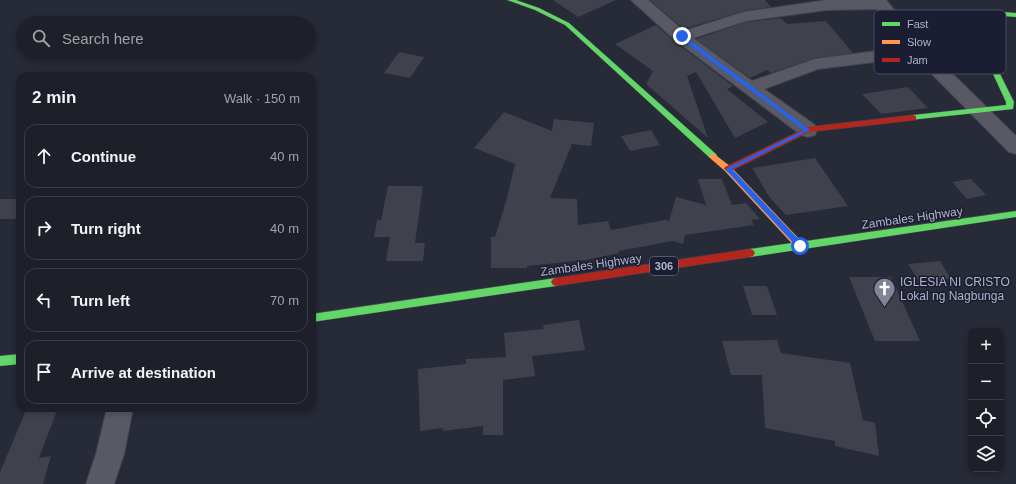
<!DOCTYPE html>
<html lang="en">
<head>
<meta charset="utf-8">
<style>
	body { margin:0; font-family:Arial,sans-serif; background:#2a2d35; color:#f1f3f6 }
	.controls { position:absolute; right:12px; bottom:12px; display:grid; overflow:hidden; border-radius:8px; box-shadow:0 2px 6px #0003 }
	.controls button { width:36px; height:36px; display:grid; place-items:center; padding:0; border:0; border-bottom:1px solid #3b3e46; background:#1d2029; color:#f1f3f6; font:20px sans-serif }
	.stop { position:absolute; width:12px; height:12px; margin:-9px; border:3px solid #2563eb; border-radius:50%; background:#fff }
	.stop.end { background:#2563eb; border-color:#fff; box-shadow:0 1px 4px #0008 }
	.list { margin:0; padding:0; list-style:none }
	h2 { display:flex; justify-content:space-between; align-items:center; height:52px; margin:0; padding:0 16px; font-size:17px }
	h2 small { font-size:13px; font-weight:400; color:#a0a3a8 }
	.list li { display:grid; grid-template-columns:26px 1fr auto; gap:12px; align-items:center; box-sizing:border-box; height:64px; margin:0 8px 8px; padding:0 8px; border:1px solid #3b3e46; border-radius:12px }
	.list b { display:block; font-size:15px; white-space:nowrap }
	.list em { font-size:13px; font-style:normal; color:#a0a3a8 }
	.icon { flex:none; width:22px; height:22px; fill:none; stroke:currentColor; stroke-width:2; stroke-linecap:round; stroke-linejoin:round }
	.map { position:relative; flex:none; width:1016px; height:484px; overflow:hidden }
	.search { position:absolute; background:#1d2029; box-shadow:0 2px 6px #0003; left:16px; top:16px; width:300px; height:44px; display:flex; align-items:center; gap:10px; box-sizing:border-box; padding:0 14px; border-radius:22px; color:#a0a3a8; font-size:15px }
	.panel { position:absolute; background:#1d2029; box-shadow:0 2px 6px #0003; left:16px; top:72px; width:300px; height:340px; border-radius:12px }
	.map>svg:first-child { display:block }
	.building { fill:#3f414c }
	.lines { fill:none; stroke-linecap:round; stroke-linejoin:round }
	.street-casing { stroke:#42444e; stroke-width:2 }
	.fast-casing { stroke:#42444e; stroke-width:1 }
	.slow-casing { stroke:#42444e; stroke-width:1 }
	.jam-casing { stroke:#42444e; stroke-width:1 }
	.street { fill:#585964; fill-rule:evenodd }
	.fast { fill:#63d668; fill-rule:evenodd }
	.slow { fill:#ff974d; fill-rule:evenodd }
	.jam { fill:#b3261e; fill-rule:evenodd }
	.route { fill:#2563eb }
	.labels { text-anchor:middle; stroke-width:3; stroke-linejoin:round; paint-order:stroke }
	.shield { fill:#1b1e32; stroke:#84879b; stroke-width:1 }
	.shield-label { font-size:11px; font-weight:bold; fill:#b1b4c8 }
	.street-label { font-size:12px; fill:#b1b4c8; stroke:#1b1e32 }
	.poi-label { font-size:12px; fill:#b1b4c8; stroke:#1b1e32; text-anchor:start }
	.key { fill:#1b1e32; stroke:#484b5f; stroke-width:1 }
	.key-label { font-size:11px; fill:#b1b4c8 }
</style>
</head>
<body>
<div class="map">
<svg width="1016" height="484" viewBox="0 0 1016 484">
	<rect width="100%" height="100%" fill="#272a37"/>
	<path class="building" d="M553,0H616L578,17Z
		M650,0H765L771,7L744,11L684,29Z
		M781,18L787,24L826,21L853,53L815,58L771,73L767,70L750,78L696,39L746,22Z
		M656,25L674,41L733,86L727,89L768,122L735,138L696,72L687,76L708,138L646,84L653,71L615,44Z
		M399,52L424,57L410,78L384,73Z
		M908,87L928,108L881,114L862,94Z
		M504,112L552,131L554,119L594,123L591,146L572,144L550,198L577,199L578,225L608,221L611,230L665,220L669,221L676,197L706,205L698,179H722L732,205L746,203L760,219L751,220L754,225L685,235L683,244L673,241L619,251V253L586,260L527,266V268H491V237H495L507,198L515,164L474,148Z
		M651,130L660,145L630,151L621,136Z
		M815,158L848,206L786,215L770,198L752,168Z
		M971,179L986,195L967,199L952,182Z
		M388,186H423L415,243H425L423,261H386L390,237H374L377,220H381Z
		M0,199H20V211L15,219H0Z
		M940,261L951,279L919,281L908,264Z
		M849,277H891L920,341H875Z
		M743,286H767L777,315H752Z
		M579,320L585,350L532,356L535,376L503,380V435H483V426L443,431V428L420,431L418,369L466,364V359L506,357L504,333L544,329L543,325Z
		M777,340L781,353L850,363L863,420L875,423L879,456L835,446V441L765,428L762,375H731L722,341Z
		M27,408H58L39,458L51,456L43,484H0V472Z"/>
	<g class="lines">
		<defs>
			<path id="street" d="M631,0H648L684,31L744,12L827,0H886L925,47L1016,136V154L1009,152L915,57L818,69L764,89L815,125L817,130L815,135L808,137L801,135L675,40ZM877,9L907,47L815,59L752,81L693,38L746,21L827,10Z
				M107,408H133L124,454L114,484H86L96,454Z"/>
			<path id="fast" d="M507,0H516L539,8L569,23L716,154L717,156L716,158H710L565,25L535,10Z
				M1003,12L1016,13V17L1003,16L1000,17L987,43L988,50L1014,102L1013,109L910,120V116L913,115L1006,105V102L982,50L981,43L995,15Z
				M1016,211V217L750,257L747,256L745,253L747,250L750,249Z
				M556,278L559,279L561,282L559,285L556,286L312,322V314Z
				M20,354V364L0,366V356Z"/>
			<path id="slow" d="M713,153L731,167L803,243L805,246L803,249H797L725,171L710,158L709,156Z"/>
			<path id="jam" d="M913,115L916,116V120L809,132L731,171L728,172L724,169L725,167L808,127Z
				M750,249L753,250L755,253L753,256L750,257L556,286L553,285L551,282L553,279L556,278Z"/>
		</defs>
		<use href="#street" class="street-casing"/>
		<use href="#fast" class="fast-casing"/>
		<use href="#slow" class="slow-casing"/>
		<use href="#jam" class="jam-casing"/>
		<use href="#street" class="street"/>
		<use href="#fast" class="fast"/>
		<use href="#slow" class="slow"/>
		<use href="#jam" class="jam"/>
	</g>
	<path class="route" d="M680,35H683L810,130L732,169L803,244V248H798L725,169L804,130L680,38Z"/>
	<defs>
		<symbol id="church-pin" viewBox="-11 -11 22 30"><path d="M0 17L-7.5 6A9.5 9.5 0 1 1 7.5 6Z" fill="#818495" stroke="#1b1e32"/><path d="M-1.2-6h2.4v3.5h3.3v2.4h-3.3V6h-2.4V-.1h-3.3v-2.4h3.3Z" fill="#fff"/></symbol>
	</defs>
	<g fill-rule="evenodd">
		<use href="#church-pin" x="872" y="276" width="25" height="34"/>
	</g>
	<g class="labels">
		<rect class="shield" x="650" y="257" width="28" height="18" rx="3"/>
		<g class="shield-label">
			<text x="664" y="270">306</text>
		</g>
		<g class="street-label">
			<text transform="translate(912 218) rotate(-8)" y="4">Zambales Highway</text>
			<text transform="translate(591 265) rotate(-8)" y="4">Zambales Highway</text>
		</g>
		<g class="poi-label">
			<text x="900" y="286">IGLESIA NI CRISTO<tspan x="900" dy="14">Lokal ng Nagbunga</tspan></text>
		</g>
	</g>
	<rect x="874" y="10" width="132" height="64" rx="6" class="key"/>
	<rect x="882" y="22" width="18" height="4" fill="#63d668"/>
	<rect x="882" y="40" width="18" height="4" fill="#ff974d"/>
	<rect x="882" y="58" width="18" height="4" fill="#b3261e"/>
	<g class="key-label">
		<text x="907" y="28">Fast</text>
		<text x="907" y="46">Slow</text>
		<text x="907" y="64">Jam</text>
	</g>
</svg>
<div class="controls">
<button>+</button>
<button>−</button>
<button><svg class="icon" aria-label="locate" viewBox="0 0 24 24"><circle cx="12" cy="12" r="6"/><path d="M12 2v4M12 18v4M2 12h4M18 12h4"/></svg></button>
<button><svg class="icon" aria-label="layers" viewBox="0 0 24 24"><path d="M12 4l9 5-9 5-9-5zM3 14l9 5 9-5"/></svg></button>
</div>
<div class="stop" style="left:800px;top:246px"></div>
<div class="stop end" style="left:682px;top:36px"></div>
<div class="search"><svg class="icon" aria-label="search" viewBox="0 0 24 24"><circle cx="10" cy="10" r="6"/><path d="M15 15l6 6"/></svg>Search here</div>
<section class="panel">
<h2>2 min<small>Walk · 150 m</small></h2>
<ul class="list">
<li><svg class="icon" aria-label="ahead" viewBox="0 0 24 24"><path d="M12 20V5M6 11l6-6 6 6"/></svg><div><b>Continue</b></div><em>40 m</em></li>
<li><svg class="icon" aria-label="right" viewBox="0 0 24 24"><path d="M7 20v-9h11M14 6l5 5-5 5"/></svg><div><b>Turn right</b></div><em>40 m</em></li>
<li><svg class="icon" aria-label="left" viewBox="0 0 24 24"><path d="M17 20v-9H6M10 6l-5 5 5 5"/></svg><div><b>Turn left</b></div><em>70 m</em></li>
<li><svg class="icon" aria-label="arrive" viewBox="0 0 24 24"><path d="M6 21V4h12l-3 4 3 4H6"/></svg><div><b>Arrive at destination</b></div></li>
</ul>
</section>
</div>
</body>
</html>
